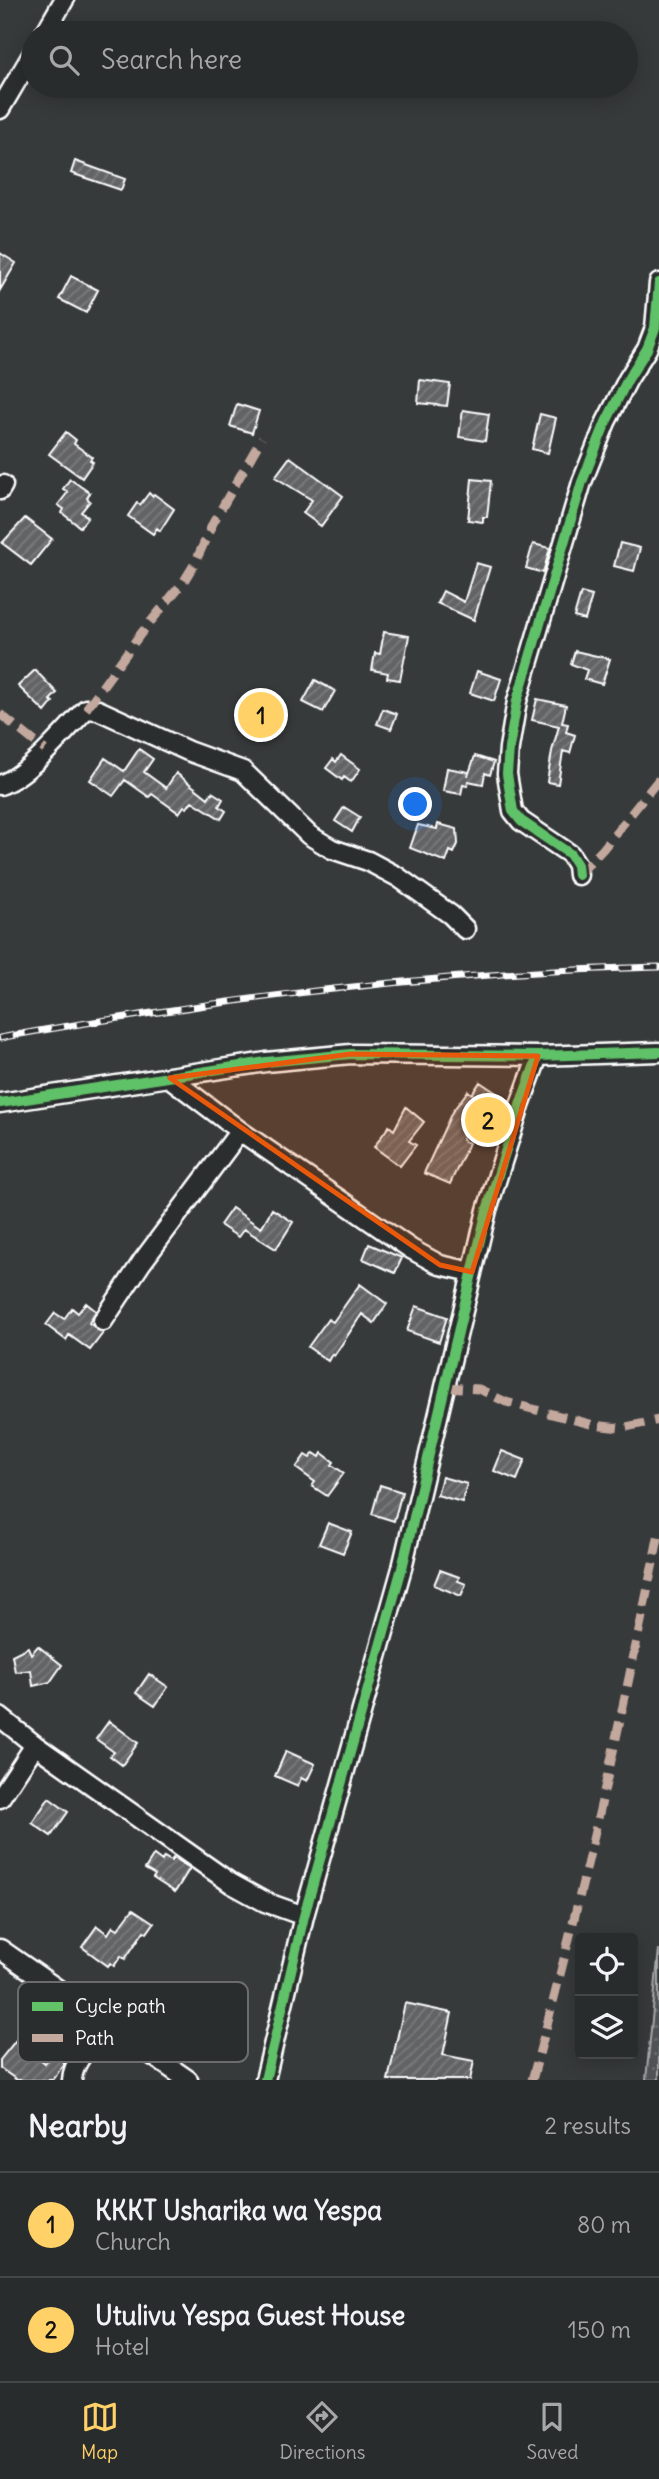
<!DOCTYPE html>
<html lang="en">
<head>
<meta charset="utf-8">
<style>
	body { margin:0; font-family:Delius,sans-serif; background:#313434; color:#f1f3f6 }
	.controls { position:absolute; right:21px; bottom:21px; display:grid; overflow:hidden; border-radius:7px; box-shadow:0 4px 18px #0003 }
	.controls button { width:63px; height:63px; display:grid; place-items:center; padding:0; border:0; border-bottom:2px solid #454848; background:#292c2c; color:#f1f3f6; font:35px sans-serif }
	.you { position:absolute; left:416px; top:805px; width:24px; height:24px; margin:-18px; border:5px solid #fff; border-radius:50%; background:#1a73e8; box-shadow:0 0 0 10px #1a73e833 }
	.badge { display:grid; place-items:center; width:46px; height:46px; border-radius:50%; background:#ffd166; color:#111; font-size:23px; font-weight:700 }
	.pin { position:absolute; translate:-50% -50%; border:4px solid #fff; box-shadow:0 2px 7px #0006 }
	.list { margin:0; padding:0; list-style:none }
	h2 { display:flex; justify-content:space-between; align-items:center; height:91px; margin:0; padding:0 28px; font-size:30px }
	h2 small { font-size:23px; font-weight:400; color:#a5a7a9 }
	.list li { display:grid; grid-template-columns:46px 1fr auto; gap:21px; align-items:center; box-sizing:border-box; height:105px; padding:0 28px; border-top:2px solid #454848 }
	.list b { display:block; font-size:26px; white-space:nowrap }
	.list p { margin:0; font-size:23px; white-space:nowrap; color:#a5a7a9 }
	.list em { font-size:23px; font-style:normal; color:#a5a7a9 }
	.icon { flex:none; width:38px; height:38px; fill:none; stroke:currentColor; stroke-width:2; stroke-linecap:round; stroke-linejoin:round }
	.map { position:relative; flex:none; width:659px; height:2080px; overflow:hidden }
	.search { position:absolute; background:#292c2c; box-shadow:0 4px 18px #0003; left:21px; right:21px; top:21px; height:77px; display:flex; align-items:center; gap:18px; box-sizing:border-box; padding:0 24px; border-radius:38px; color:#a5a7a9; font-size:26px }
	.sheet { height:301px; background:#292c2c }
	nav { display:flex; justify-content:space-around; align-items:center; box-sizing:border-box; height:98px; border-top:2px solid #454848; background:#292c2c; font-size:19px; color:#a5a7a9 }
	nav a { display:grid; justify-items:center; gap:4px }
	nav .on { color:#ffd166 }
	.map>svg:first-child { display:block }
	.grass { fill:url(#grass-dots); stroke:#a8a9aa; stroke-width:2 }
	.building { fill:url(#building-hatch); stroke:#fff; stroke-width:2 }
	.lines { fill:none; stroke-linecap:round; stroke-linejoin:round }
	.minor-casing { stroke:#fff; stroke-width:23 }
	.minor { stroke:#2a2d2e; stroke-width:18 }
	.rail-casing { stroke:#fff; stroke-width:7 }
	.rail { stroke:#2a2d2e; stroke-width:4.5; stroke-dasharray:13; stroke-linecap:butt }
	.quiet { stroke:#c3a89e; stroke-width:9; stroke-dasharray:18 9; stroke-linecap:butt }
	.cycleway-casing { stroke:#2a2d2e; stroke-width:15 }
	.cycleway { stroke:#61c268; stroke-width:10 }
	.marked { fill:#e8590c; fill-opacity:0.2; stroke:#e8590c; stroke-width:5; stroke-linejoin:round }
	.key { fill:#2a2d2e; stroke:#6a6c6d; stroke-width:2 }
	.key-label { font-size:19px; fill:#fff }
</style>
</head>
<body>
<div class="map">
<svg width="659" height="2080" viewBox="0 0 659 2080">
	<defs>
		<pattern id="grass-dots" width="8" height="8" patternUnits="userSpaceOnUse" patternTransform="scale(1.75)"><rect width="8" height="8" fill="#505354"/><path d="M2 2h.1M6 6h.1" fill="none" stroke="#6a6d6e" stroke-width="1.8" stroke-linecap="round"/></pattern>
		<pattern id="building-hatch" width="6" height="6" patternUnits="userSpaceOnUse" patternTransform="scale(1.75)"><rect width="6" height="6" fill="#636465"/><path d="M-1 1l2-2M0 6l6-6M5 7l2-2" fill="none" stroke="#7a7b7c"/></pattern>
	</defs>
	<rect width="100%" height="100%" fill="#373a3b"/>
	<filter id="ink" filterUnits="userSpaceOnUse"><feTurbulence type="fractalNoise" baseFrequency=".0143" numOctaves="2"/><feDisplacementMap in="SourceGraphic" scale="14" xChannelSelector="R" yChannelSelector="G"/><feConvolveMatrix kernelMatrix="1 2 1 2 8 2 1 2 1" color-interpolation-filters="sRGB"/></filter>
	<g filter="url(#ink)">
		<path class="grass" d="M659,1949V2080H646Z"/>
		<path class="building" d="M75,161L125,179L121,190L71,173Z
			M0,253L16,263L0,290Z
			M71,276L98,290L86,313L59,299Z
			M420,380L450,384L447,406L418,403Z
			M237,404L259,411L252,433L230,426Z
			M463,410L489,414L485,441L459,437Z
			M540,414L556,418L548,453L532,449Z
			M66,432L76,440L74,444L92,457L90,460L93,462L82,478L49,454Z
			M290,457L343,496L321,526L303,513L312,500L275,477Z
			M70,479L90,493L87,498L90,501L81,512L88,517L80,527L62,513L64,509L58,505L68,492L63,489Z
			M472,479L491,481L487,517H483V522L468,520Z
			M149,493L152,496L154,494L174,509L160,531L157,528L153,534L128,516L137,503L140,505Z
			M25,518L52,539L31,565L2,543Z
			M620,543L640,548L634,571L614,566Z
			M533,544L550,548L543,573L526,568Z
			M476,563L490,567L474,620L437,603L443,591L464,602Z
			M581,593L592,596L585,620L574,617Z
			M384,632L409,636L400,680L387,678L388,673L372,670L375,653L380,654Z
			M575,651L610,659L602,684L584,679L587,670L571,664Z
			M35,670L57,693L50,700L53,702L45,712L18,686Z
			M477,671L501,679L494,701L470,693Z
			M315,680L335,691L323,712L303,702Z
			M254,693L276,709L253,741L240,732L256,709L248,703Z
			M537,699L566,705L562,723L568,724L566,732L575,735L570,753L563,751L558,784L547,782L552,751L559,726L532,720Z
			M383,709L397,714L391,729L377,724Z
			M139,749L153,759L144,772L166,788L176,773L208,798L212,792L223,799L219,806L226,811L221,819L192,801L187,808L184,806L179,813L152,794L149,797L125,780L113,796L90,780L105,758L124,771Z
			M341,755L360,769L351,782L344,777L342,780L326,768L333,759L336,762Z
			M475,756L494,762L490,775L485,773L483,784L468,781L467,786L463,785L461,794L443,791L447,768L469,772L468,776Z
			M344,807L360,817L352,832L335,821Z
			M438,824L457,829L458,844L454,853L450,851L446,862L410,848L418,825L437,829Z
			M480,1082L507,1100L488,1127L471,1115L462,1140L469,1143L450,1184L424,1173L452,1112L468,1091L472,1094Z
			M406,1107L424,1122L409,1141L416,1145L400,1166L374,1147L389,1126L394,1130Z
			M232,1208L261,1228L272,1209L293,1222L276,1249L244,1229L238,1237L220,1225Z
			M369,1244L402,1258L395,1273L363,1259Z
			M360,1284L387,1304L374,1323L362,1314L334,1356L332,1354L328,1361L308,1347L328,1319L333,1322Z
			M86,1303L96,1311L89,1323L103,1333L90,1350L69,1335L66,1340L46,1325L55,1313L64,1319L72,1308L78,1313Z
			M416,1306L447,1317L439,1342L407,1331Z
			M502,1451L525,1460L517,1480L494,1471Z
			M314,1453L320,1457L322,1453L334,1462L332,1465L344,1473L327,1496L312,1486L315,1482L296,1468L305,1455L310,1458Z
			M442,1477L467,1484L462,1502L437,1495Z
			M380,1485L402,1492L394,1521L372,1514Z
			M328,1523L352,1532L343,1553L319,1544Z
			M440,1570L459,1577L458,1581L466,1584L461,1596L434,1585Z
			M38,1646L62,1665L50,1682L33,1686L31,1670L15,1672L12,1655L28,1647L31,1654Z
			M149,1674L168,1687L155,1706L136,1693Z
			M109,1721L138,1743L122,1765L110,1756L114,1752L96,1739Z
			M286,1751L315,1764L307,1781L301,1778L298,1786L275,1776Z
			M49,1798L68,1812L51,1836L32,1823Z
			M154,1855L162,1861L164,1857L171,1861L173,1858L190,1868L175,1892L153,1878L155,1875L145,1869Z
			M133,1909L154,1923L147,1933L144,1931L125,1959L121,1956L114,1966L110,1963L108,1966L82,1947L97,1926L108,1934L113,1926L118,1929Z
			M405,2003L452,2013L443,2055L474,2061L470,2080H388Z
			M16,2040L45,2063L52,2054L65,2063L52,2080H17L0,2068V2060Z"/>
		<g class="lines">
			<defs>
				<path id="minor" d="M45,33L64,0
					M0,109L33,53
					M0,490L3,485
					M0,785C29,775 64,732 86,709L98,710L188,751L243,771L309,835L332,849L368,861L398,877L451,915L465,929
					M578,875L577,865L570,854L521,821L513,811L507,774L509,748L517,701L582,482L606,422L628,379L647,349L655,328L659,283
					M170,1078L240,1131L411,1249L440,1265L472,1272
					M0,1103L266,1062L351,1054L538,1056L659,1052
					M103,1321L142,1262L240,1131
					M0,1717L35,1745L232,1884L265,1902L304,1916
					M0,1798L35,1745
					M0,1949L188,2080
					M72,2080C73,2059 95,2040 109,2025
					M265,2080L304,1916L402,1568L487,1210L520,1105L538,1056"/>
			</defs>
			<use href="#minor" class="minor-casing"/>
			<use href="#minor" class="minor"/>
			<defs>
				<path id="rail" d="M0,1038C50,1028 101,1021 152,1013C320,987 489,971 659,967"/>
			</defs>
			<use href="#rail" class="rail-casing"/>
			<use href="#rail" class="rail"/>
			<path class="quiet" d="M86,709L139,636L184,581L195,563L213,523L262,438
				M0,714L45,750
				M578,875L603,849L659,779
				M444,1387L479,1389L506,1402L594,1425L621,1428L659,1420
				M532,2080C582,1899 622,1717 659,1533"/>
			<defs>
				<path id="cycleway" d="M578,875L577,865L570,854L521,821L513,811L507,774L509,748L517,701L582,482L606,422L628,379L647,349L655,328L659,283
					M0,1103L266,1062L351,1054L538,1056L659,1052
					M265,2080L304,1916L402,1568L487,1210L520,1105L538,1056"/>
			</defs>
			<use href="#cycleway" class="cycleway-casing"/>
			<use href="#cycleway" class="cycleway"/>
		</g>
	</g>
	<path class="marked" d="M351,1054L538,1056L472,1272L440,1265L170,1078Z"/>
	<rect x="18" y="1982" width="230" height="80" rx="10" class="key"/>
	<rect x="32" y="2002" width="31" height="9" fill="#61c268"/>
	<rect x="32" y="2034" width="31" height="8" fill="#c3a89e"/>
	<g class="key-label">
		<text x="75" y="2013">Cycle path</text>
		<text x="75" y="2045">Path</text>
	</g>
</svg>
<div class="controls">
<button><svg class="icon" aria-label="locate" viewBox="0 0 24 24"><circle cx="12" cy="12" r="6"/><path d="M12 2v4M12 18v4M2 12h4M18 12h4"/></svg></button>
<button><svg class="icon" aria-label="layers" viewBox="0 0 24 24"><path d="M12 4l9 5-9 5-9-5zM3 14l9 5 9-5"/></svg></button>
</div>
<div class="you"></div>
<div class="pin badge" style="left:261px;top:715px">1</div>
<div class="pin badge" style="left:488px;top:1120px">2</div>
<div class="search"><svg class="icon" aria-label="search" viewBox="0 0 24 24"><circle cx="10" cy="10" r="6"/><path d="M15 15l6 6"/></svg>Search here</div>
</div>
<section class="sheet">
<h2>Nearby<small>2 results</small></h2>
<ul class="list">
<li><span class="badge">1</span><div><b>KKKT Usharika wa Yespa</b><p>Church</p></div><em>80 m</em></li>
<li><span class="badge">2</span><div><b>Utulivu Yespa Guest House</b><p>Hotel</p></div><em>150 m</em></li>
</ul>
</section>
<nav>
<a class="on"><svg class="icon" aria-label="map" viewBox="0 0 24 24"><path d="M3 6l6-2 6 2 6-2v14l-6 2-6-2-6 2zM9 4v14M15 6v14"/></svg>Map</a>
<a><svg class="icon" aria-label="directions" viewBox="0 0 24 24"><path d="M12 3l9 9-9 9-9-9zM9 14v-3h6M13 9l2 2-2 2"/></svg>Directions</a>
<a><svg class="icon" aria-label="saved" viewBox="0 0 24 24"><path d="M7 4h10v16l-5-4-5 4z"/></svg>Saved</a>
</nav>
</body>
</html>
